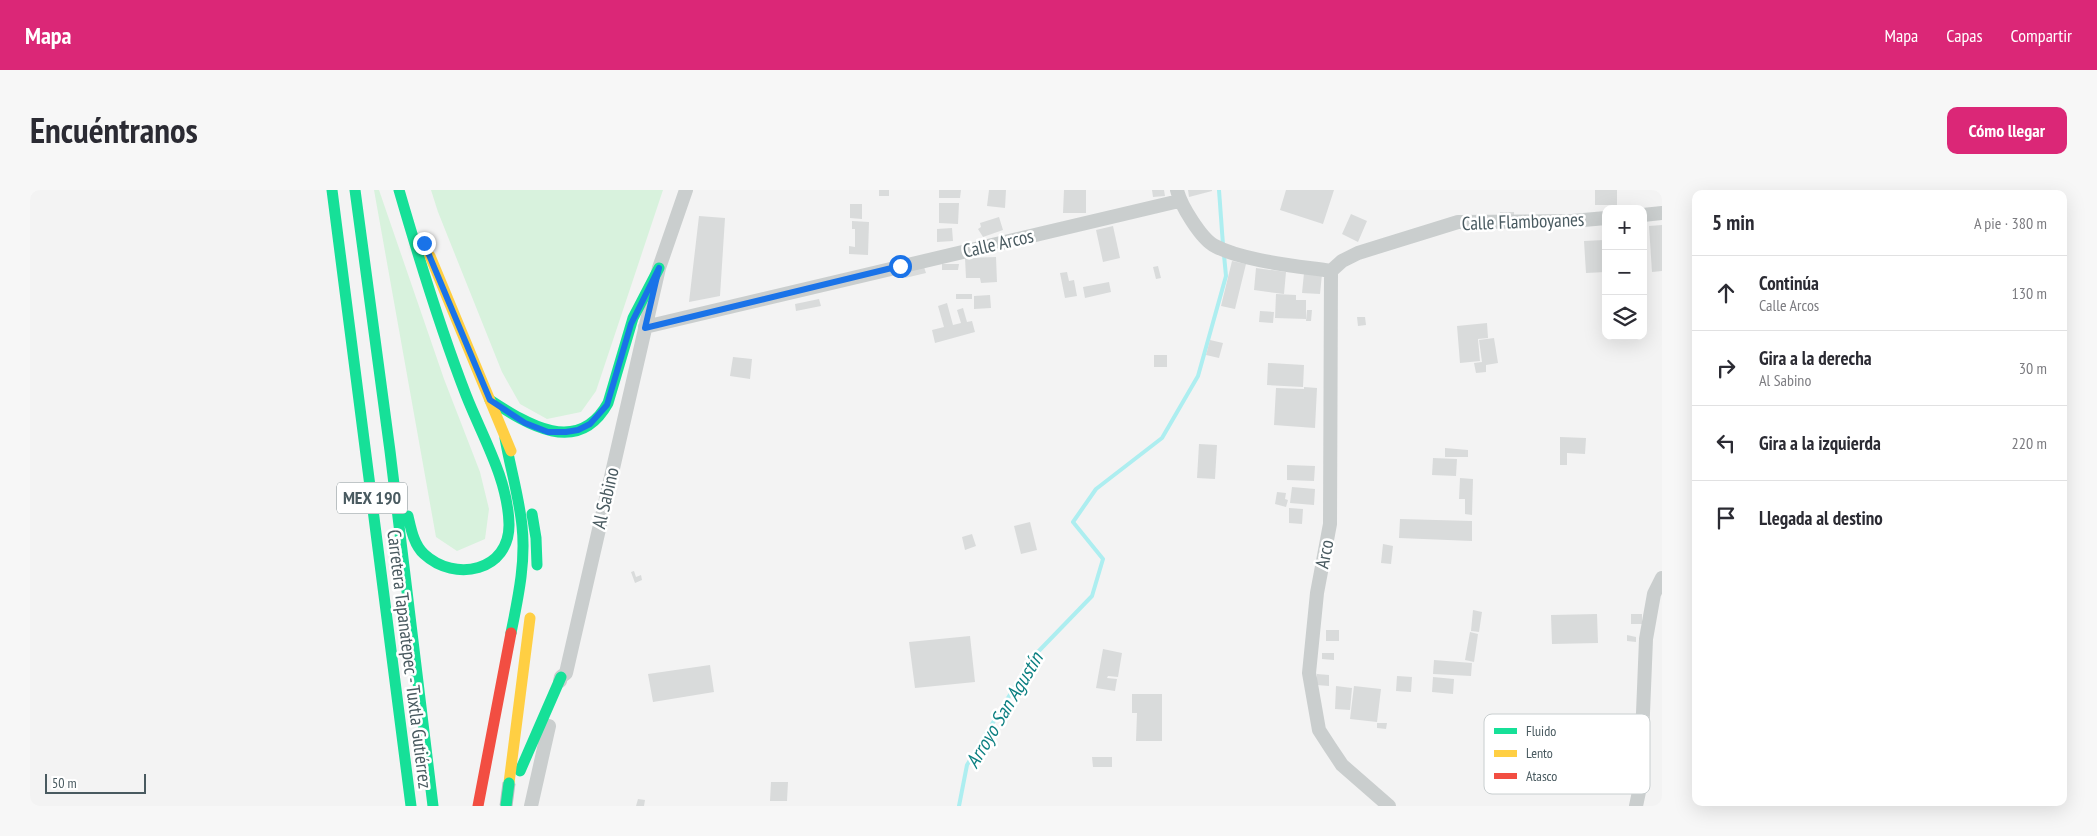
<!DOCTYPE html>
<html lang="es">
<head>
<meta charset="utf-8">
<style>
	body { margin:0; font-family:"PT Sans Narrow",sans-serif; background:#f7f7f7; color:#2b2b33 }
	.controls { position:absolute; right:15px; top:15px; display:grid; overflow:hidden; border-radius:10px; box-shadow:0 5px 20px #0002 }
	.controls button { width:45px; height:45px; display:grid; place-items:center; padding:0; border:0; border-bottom:1px solid #e1e1e2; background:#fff; color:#2b2b33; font:25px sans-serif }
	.scale { position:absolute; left:15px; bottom:12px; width:101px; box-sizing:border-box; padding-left:5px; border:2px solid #495a60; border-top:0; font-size:14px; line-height:18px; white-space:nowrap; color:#495a60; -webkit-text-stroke:4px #fff; paint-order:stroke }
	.stop { position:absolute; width:15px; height:15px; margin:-11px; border:4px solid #1a73e8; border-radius:50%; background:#fff }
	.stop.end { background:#1a73e8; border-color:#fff; box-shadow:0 1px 5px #0008 }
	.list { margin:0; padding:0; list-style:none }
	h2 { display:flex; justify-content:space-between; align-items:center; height:65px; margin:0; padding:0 20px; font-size:21px }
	h2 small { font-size:16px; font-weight:400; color:#7c7c81 }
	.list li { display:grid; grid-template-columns:32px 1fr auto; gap:15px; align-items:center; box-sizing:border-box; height:75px; padding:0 20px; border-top:1px solid #e1e1e2 }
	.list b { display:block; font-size:19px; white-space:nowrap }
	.list p { margin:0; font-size:16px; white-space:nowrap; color:#7c7c81 }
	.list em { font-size:16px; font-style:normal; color:#7c7c81 }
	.icon { flex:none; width:28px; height:28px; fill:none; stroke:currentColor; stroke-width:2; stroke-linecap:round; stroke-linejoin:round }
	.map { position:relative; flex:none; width:1632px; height:616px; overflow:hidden; border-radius:10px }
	header { display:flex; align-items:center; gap:30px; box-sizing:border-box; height:70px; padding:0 25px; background:#db2777; color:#fff }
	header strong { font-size:24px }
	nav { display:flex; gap:28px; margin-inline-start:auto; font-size:18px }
	.intro { display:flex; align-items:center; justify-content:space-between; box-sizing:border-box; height:120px; padding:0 30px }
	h1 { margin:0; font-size:35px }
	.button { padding:12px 22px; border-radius:10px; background:#db2777; color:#fff; font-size:18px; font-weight:700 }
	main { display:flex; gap:30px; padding:0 30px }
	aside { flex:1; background:#fff; border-radius:10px; box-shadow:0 5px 20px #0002 }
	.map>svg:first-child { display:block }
	.green { fill:#d8f2dd }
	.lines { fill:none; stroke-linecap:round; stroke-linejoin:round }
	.stream { stroke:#adeef0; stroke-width:4 }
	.building { fill:#d9dbdb }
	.street { stroke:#cacece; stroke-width:14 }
	.fast { stroke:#16e098; stroke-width:11 }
	.slow { stroke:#ffcf43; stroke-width:11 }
	.jam { stroke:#f24e42; stroke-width:11 }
	.fast-bridge-casing { stroke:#b8bfc2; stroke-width:13; stroke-linecap:butt }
	.fast-bridge { stroke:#16e098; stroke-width:11 }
	.route { stroke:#1a73e8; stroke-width:6 }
	.labels { text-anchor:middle; stroke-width:5; stroke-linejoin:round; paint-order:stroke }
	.shield { fill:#fff; stroke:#808c90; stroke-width:1 }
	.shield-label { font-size:18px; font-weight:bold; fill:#495a60 }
	.street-label { font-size:19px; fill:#495a60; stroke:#fff }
	.water-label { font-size:20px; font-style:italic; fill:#0d8082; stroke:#fff }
	.key { fill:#fff; stroke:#c8cecf; stroke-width:1 }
	.key-label { font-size:14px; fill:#495a60 }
</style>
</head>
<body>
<header>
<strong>Mapa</strong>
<nav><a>Mapa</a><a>Capas</a><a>Compartir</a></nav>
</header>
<div class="intro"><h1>Encuéntranos</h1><a class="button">Cómo llegar</a></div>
<main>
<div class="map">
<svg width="1632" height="616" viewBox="0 0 1632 616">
	<rect width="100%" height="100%" fill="#f3f3f3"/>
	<path class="green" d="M344,0H349L414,189L450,282L459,319L455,349L427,361L406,347Z
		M401,0H633L566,201L551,222L517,229L490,214L472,182L408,22Z"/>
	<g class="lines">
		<path class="stream" d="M1189,0L1193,55
			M929,616L937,575L1003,467L1062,406L1073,369L1043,332L1066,299L1132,248L1168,186L1196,86L1194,65"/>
	</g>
	<path class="building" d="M849,0H859V6H849Z
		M909,0H931L930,8H909Z
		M959,0H976L975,18L957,16Z
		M1034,0H1056V23H1033Z
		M1122,0H1134L1135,6L1123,7Z
		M1158,0H1182V1L1159,7Z
		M1256,0H1304L1293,34L1250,20Z
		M1565,0H1587V15H1565Z
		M909,13H929L928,34L909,33Z
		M820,14H832V29L820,28Z
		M1470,22H1484V28H1470Z
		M1321,24L1337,31L1328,52L1312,44Z
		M669,26L695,28L690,106L659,112Z
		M969,27L973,40L953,47L948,39L951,37L950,33Z
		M822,31L839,32L838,65L819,64V56L825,57V39H822Z
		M1632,35V81L1622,82L1619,36Z
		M1083,36L1090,68L1073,72L1066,40Z
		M922,38L923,51L907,52V39Z
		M1574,50L1576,82L1556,83L1554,51Z
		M966,67L967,92L951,93L950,88H936L935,68Z
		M1202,71L1216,74L1205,119L1191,116Z
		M912,74H929L928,80H912Z
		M1128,76L1131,88L1126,89L1123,77Z
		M894,77L896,83L875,88L874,83Z
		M1226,78L1256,82L1254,104L1224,100Z
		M1037,82L1039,91L1044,90L1047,106L1035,108L1030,83Z
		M1274,83L1292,84L1290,104L1272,103Z
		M1079,92L1081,102L1055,108L1053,97Z
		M926,104H942V109H926Z
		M1246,104L1266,105V110H1276V129L1245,128Z
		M960,105L961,118L944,119V106Z
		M789,109L791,116L766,121L765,114Z
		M917,113L923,135L931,133L927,120L933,118L937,132L942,131L945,142L905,153L902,140L914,137L908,116Z
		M1277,120H1282L1281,131H1276Z
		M1230,121L1244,122L1243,133L1229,132Z
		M1327,127H1335L1336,135L1328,136Z
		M1457,133L1458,148L1448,149L1450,171L1430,173L1427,136Z
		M1464,148L1468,173L1456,175V182L1446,183L1444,173L1452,172L1449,150Z
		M1180,150L1193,153L1189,168L1176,165Z
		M1124,165H1137V177H1124Z
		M703,167L722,169L720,189L700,186Z
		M1238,173L1274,175L1273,197L1237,195Z
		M1274,197L1287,198L1285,238L1244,235L1246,198L1274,199Z
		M1530,247L1556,248L1555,264L1537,263V275H1530Z
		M1169,254L1187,255L1185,289L1167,288Z
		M1415,258L1438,260V267H1415Z
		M1403,268L1427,269L1426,286L1402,285Z
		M1257,275L1285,276L1284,291L1257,290Z
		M1430,288L1443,289L1442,325L1435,324V309H1429Z
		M1262,297L1285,299L1284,315L1260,313Z
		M1247,302L1256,303L1255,309L1258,310L1256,317L1245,314Z
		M1259,318L1273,319L1272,334L1259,333Z
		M1370,329L1442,331V351L1369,348Z
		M1000,332L1007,360L991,364L984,336Z
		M942,344L946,356L935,360L932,347Z
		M1353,354L1363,356L1361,374L1351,373Z
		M604,381L606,387L611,385L612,390L605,393L601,382Z
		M1443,420L1452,422L1449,442L1441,441Z
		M1567,424L1568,453L1522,454L1521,425Z
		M1601,424H1612V434H1601Z
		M1296,440H1309V451H1296Z
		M1440,442L1448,444L1444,472L1435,470Z
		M1597,445L1606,447V452L1597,451Z
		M940,446L945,492L885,498L879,452Z
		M1073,459L1092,463L1088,487L1078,486L1077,488L1087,489L1085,501L1066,498Z
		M1292,463H1304V470L1292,469Z
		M1404,470L1442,473L1441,486L1403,484Z
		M680,475L684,502L623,512L618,484Z
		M1287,484L1299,485V496L1287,495Z
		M1367,486L1382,487L1381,502L1366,501Z
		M1403,487L1424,489L1423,504L1402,502Z
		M1306,496L1322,498L1320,520L1305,519Z
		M1324,496L1351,499L1347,532L1320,529Z
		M1102,504H1132V551H1106L1107,523H1102Z
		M1347,533H1357L1356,539L1347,538Z
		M1062,567H1082V577H1063Z
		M741,592H758L757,611H740Z
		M608,609L615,610L614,616H606Z"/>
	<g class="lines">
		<path class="street" d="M1147,0C1150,14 1171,49 1185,56C1213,71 1268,76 1301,81
			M1613,25L1632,23
			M1301,81L1300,334L1287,403L1279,483L1289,540L1300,557L1312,575L1359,616
			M1301,81L1312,71L1328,63L1428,32L1542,31L1576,28
			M615,137L1149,11
			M530,491L531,487L536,483L629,78L656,0
			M501,616L519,536
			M1606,616L1610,597L1616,449L1624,404L1632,388"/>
		<path class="fast" d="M302,0L381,616
			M325,0L360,261L403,616
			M369,0C389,69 410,138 436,205C452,246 478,289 479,334C480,381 425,393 394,364C384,355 381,339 378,326
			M460,210C497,234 548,267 578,213L603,128L629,78
			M475,248C480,277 489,306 492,336C496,372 488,408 481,443
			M502,324L506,348L507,375
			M490,581L531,487"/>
		<path class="slow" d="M400,66L481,261
			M479,593L500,428"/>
		<path class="jam" d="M448,616L481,443"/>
		<defs>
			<path id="fast-bridge" d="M476,616L479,593"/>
		</defs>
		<use href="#fast-bridge" class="fast-bridge-casing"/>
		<use href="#fast-bridge" class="fast-bridge"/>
	</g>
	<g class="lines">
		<path class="route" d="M394,53L460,210L495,233L518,242H536L548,240L560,234L577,215L601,134L629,78L615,138L870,76"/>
	</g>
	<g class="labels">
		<rect class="shield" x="307" y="292.5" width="70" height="31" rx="4"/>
		<g class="shield-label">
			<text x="342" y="314">MEX 190</text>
		</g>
		<g class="street-label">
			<text transform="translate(1493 31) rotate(-2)" y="7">Calle Flamboyanes</text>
			<text transform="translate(968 53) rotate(-13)" y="7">Calle Arcos</text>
			<text transform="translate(575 308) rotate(-77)" y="7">Al Sabino</text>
			<text transform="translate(1294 364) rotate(-79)" y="7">Arco</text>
			<text transform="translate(380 469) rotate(83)" y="7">Carretera Tapanatepec - Tuxtla Gutiérrez</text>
		</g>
		<g class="water-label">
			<text transform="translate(974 520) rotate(-59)" y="7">Arroyo San Agustín</text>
		</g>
	</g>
	<rect x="1454" y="524" width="166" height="80" rx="8" class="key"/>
	<rect x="1464" y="538" width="23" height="6" fill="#16e098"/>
	<rect x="1464" y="560" width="23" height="7" fill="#ffcf43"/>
	<rect x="1464" y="583" width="23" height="6" fill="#f24e42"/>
	<g class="key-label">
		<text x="1496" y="546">Fluido</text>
		<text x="1496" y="568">Lento</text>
		<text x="1496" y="591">Atasco</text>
	</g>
</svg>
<div class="controls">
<button>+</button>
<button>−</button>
<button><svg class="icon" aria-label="layers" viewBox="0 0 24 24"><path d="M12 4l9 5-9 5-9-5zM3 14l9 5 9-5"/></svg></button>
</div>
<div class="scale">50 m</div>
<div class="stop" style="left:870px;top:76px"></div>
<div class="stop end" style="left:394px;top:53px"></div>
</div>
<aside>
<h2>5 min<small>A pie · 380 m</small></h2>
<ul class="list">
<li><svg class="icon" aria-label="ahead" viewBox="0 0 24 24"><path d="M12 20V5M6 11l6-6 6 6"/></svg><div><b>Continúa</b><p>Calle Arcos</p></div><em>130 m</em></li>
<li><svg class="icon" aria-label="right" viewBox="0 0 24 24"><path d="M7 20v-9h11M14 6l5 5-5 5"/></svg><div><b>Gira a la derecha</b><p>Al Sabino</p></div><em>30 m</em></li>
<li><svg class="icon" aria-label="left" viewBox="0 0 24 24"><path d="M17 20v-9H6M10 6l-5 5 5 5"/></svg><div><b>Gira a la izquierda</b></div><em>220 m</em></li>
<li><svg class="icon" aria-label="arrive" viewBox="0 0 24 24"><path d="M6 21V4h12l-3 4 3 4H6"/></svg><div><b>Llegada al destino</b></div></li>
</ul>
</aside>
</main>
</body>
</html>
